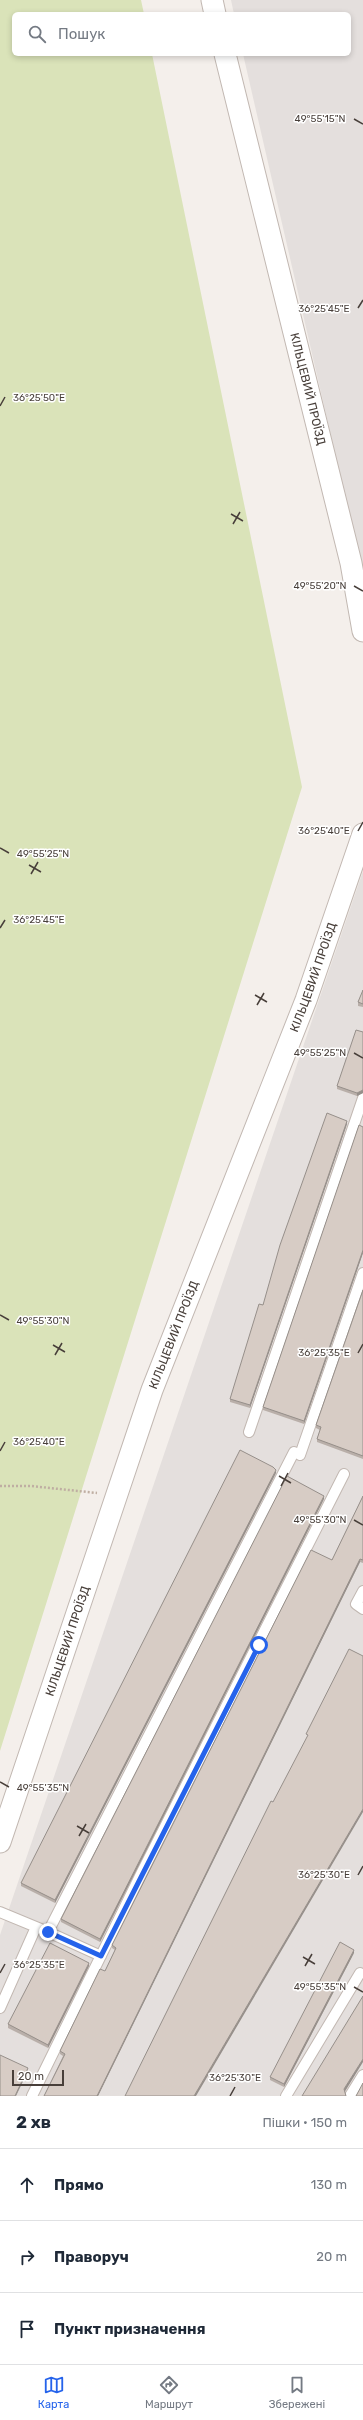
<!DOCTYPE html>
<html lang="uk">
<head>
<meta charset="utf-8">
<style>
	body { margin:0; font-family:Rubik,sans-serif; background:#f6f6f7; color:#1f2937 }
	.scale { position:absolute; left:12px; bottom:10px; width:52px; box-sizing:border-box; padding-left:4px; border:2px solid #483f3a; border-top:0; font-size:11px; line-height:14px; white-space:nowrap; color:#483f3a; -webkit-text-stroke:3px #fff; paint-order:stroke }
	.stop { position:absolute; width:12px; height:12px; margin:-9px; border:3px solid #2563eb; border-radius:50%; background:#fff }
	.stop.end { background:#2563eb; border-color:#fff; box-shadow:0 1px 4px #0008 }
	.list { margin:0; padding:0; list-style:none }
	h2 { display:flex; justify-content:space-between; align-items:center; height:52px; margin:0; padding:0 16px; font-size:17px }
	h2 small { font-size:13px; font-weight:400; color:#747a83 }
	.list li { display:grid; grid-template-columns:26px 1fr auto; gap:12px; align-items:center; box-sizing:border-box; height:72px; padding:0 16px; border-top:1px solid #e0e1e3 }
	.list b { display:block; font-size:15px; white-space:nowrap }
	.list em { font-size:13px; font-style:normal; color:#747a83 }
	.icon { flex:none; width:22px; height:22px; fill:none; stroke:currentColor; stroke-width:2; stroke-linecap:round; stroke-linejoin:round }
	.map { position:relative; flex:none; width:363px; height:2096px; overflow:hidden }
	.search { position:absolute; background:#fff; box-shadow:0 2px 6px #0003; left:12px; right:12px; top:12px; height:44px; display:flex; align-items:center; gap:10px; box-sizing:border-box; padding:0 14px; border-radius:6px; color:#747a83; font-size:15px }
	.sheet { height:268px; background:#fff }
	nav { display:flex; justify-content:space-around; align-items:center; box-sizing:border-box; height:56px; border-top:1px solid #e0e1e3; background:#fff; font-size:11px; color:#747a83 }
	nav a { display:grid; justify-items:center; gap:2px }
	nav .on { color:#2563eb }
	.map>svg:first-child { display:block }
	.industrial { fill:#e4dfdd }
	.green { fill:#dae3b9 }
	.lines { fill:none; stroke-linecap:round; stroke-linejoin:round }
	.service-casing { stroke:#c2b8b2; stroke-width:12 }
	.minor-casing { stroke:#c2b8b2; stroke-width:23 }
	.path { stroke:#bfaea2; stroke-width:2.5; stroke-dasharray:2 2; stroke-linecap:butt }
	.service { stroke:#fff; stroke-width:10 }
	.minor { stroke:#fff; stroke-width:21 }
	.wall { fill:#b9afa9 }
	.shaded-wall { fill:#968f8a }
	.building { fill:#d7ccc5; stroke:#968f8a }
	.route { stroke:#2563eb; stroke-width:5 }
	.ticks { fill:none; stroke:#483f3a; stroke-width:1.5 }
	.labels { text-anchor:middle; stroke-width:3; stroke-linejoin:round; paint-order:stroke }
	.street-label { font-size:12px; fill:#483f3a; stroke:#fff }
	.ticks-label { font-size:10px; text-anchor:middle; fill:#483f3a; stroke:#fff; stroke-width:3; stroke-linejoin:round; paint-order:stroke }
</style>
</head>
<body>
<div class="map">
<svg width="363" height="2096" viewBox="0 0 363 2096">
	<rect width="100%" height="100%" fill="#f4efeb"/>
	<path class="industrial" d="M231,0H363V575L243,54H349V14H234Z
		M363,871V2096H0V1935Z"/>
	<path class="green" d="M0,0H141L144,14H14V54H152L302,787L0,1751Z"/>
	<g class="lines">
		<defs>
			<path id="service" d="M249,1432L363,1098
				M300,1455L363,1273
				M363,1591L356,1604L363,1609
				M0,1912L41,1929
				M101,1956L48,1932L294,1452
				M0,2008L36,1927
				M32,2096L142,1872L344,1474
				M286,2096L360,1973
				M350,2096L363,2075"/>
			<g id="minor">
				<path d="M212,0L215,14"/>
				<path id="s1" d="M225,54L351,563L363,631"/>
				<path id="s2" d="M0,1842L152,1390L306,1000L363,834"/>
			</g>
		</defs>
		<use href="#service" class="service-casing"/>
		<use href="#minor" class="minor-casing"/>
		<path class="path" d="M0,1486H31L97,1493"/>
		<use href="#service" class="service"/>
		<use href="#minor" class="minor"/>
	</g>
	<path class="wall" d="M363,990V1007L358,1006V1002Z
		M363,1032V1093L357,1096L337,1089V1086Z
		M347,1124L250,1408L230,1402V1399L263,1305Z
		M363,1127V1253L304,1424L263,1410V1407Z
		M363,1290V1459L317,1442V1439L320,1430L316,1428V1425Z
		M276,1473L55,1903L21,1886V1883Z
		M363,1496V1563L360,1562L98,2096H44L63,2056L60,2054V2051L105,1971L115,1950L112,1948V1945L332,1560Z
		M324,1499L100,1942L61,1922V1919Z
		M354,1953L284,2087L270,2080V2077Z
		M89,1966L48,2048L8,2028V2024Z"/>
	<path class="shaded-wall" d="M363,1090V1093L357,1096V1093Z
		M347,1121V1124L250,1408V1405Z
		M363,1250V1253L304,1424V1421Z
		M276,1470V1473L55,1903V1900Z
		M324,1496V1499L100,1942V1939Z
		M360,1559V1562L98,2096H97Z
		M363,1809V1812L196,2096H194Z
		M354,1950V1953L284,2087V2084Z
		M89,1963V1966L48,2048V2045Z
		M363,2059V2062L344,2093V2089Z
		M28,2068V2071L16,2096H15Z"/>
	<path class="building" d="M363,990V1004L358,1002Z
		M356,1030L363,1032V1090L357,1093L337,1086Z
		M327,1113L347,1121L250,1405L230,1399L259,1304L263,1305L280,1245Z
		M359,1125L363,1127V1250L304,1421L263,1407Z
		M363,1290V1456L317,1439L321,1427L316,1425Z
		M240,1450L273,1467L276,1470L55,1900L21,1883Z
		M287,1476L324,1496L100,1939L61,1919Z
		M363,1496V1560L360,1559L97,2096H44L65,2054L60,2051L100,1969L105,1971L116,1948L112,1945L311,1550L332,1560Z
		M349,1649L363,1656V1809L194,2096H125L271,1801L273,1802L308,1735L306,1734Z
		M340,1942L354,1950L284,2084L270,2077Z
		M50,1943L89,1963L48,2045L8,2024Z
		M363,1996V2059L344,2089L346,2096H302Z
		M0,2055L28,2068L15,2096H0Z
		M363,2083V2096H356Z"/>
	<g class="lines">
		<path class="route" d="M48,1932L101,1956L259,1645"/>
	</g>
	<path class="ticks" d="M354,119L363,124M358,308L363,300M0,406L5,397M231,514L243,521M233,524L240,512M354,586L363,591M358,831L363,822M0,848L9,853M29,865L41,872M31,874L38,862M0,928L5,920M255,995L267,1002M257,1005L264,993M354,1053L363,1058M0,1315L9,1320M53,1345L65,1352M358,1353L363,1344M55,1355L62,1343M0,1451L5,1442M279,1476L291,1483M281,1486L288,1473M354,1520L363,1525M0,1782L9,1787M77,1826L89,1833M79,1836L86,1824M358,1875L363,1866M303,1957L315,1964M305,1966L312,1954M0,1973L5,1964M354,1987L363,1992M230,2096L235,2087"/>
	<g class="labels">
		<g class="street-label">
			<text dy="4" stroke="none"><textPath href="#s1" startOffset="345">КІЛЬЦЕВИЙ ПРОЇЗД</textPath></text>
			<text dy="4" stroke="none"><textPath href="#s2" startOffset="920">КІЛЬЦЕВИЙ ПРОЇЗД</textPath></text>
			<text dy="4" stroke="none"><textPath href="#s2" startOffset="536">КІЛЬЦЕВИЙ ПРОЇЗД</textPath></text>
			<text dy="4" stroke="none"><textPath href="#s2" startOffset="212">КІЛЬЦЕВИЙ ПРОЇЗД</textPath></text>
		</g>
	</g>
	<g class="ticks-label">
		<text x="320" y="122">49°55'15"N</text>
		<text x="324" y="312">36°25'45"E</text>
		<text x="39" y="401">36°25'50"E</text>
		<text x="320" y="589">49°55'20"N</text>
		<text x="324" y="834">36°25'40"E</text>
		<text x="43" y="857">49°55'25"N</text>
		<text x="39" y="923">36°25'45"E</text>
		<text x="320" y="1056">49°55'25"N</text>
		<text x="43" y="1324">49°55'30"N</text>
		<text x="324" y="1356">36°25'35"E</text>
		<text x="39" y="1445">36°25'40"E</text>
		<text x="320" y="1523">49°55'30"N</text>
		<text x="43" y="1791">49°55'35"N</text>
		<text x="324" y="1878">36°25'30"E</text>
		<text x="39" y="1968">36°25'35"E</text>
		<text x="320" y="1990">49°55'35"N</text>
		<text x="235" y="2081">36°25'30"E</text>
	</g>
</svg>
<div class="scale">20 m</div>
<div class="stop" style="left:259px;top:1645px"></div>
<div class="stop end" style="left:48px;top:1932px"></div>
<div class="search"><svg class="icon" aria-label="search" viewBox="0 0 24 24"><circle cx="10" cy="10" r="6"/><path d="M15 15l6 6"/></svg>Пошук</div>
</div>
<section class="sheet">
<h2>2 хв<small>Пішки · 150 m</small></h2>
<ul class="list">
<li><svg class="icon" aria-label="ahead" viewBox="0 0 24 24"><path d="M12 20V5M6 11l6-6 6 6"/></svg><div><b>Прямо</b></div><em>130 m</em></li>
<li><svg class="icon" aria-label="right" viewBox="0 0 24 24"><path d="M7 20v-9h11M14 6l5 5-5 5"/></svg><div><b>Праворуч</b></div><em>20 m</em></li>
<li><svg class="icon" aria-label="arrive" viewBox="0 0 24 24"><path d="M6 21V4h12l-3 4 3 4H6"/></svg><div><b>Пункт призначення</b></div></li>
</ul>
</section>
<nav>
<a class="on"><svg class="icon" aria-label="map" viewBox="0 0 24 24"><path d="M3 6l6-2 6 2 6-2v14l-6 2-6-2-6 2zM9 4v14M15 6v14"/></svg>Карта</a>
<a><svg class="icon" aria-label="directions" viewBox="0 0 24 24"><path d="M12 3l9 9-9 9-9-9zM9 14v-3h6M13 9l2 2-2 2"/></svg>Маршрут</a>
<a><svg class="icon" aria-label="saved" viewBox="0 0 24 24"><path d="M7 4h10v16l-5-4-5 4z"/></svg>Збережені</a>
</nav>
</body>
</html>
